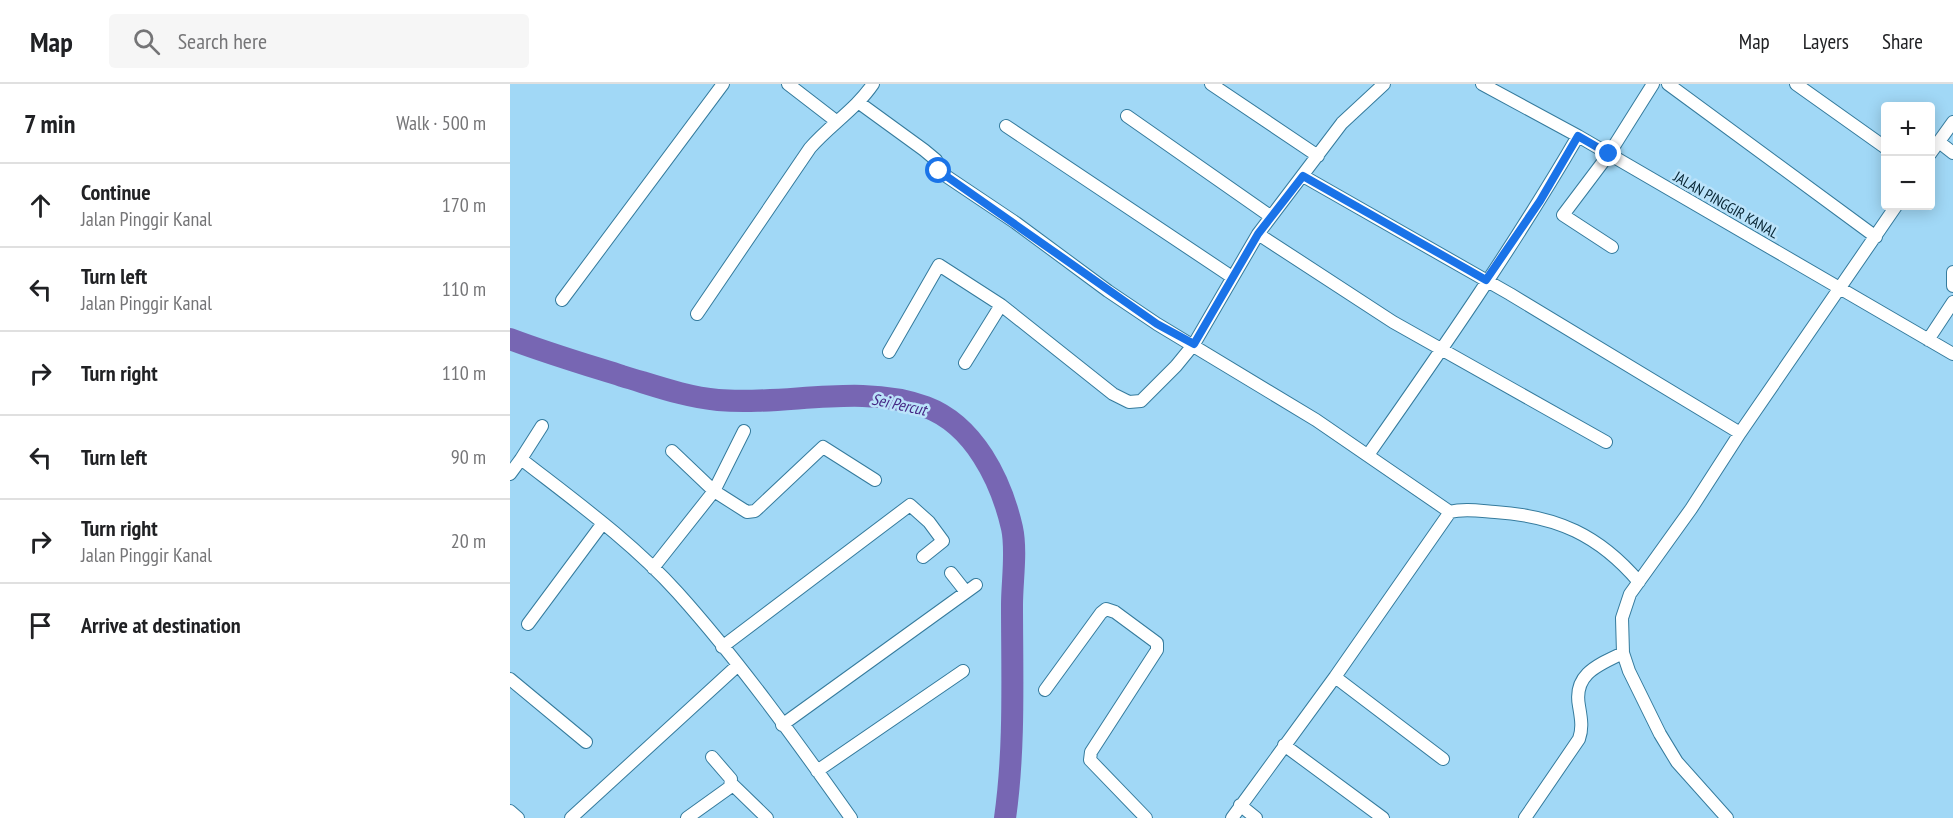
<!DOCTYPE html>
<html lang="en">
<head>
<meta charset="utf-8">
<style>
	body { margin:0; font-family:"PT Sans Narrow",sans-serif; background:#f6f6f6; color:#202124 }
	.controls { position:absolute; right:18px; top:18px; display:grid; overflow:hidden; border-radius:6px; box-shadow:0 3px 15px #0003 }
	.controls button { width:54px; height:54px; display:grid; place-items:center; padding:0; border:0; border-bottom:2px solid #e0e0e0; background:#fff; color:#202124; font:30px sans-serif }
	.stop { position:absolute; width:18px; height:18px; margin:-14px; border:4px solid #1a73e8; border-radius:50%; background:#fff }
	.stop.end { background:#1a73e8; border-color:#fff; box-shadow:0 2px 6px #0008 }
	.list { margin:0; padding:0; list-style:none }
	h2 { display:flex; justify-content:space-between; align-items:center; height:78px; margin:0; padding:0 24px; font-size:26px }
	h2 small { font-size:20px; font-weight:400; color:#757577 }
	.list li { display:grid; grid-template-columns:39px 1fr auto; gap:18px; align-items:center; box-sizing:border-box; height:84px; padding:0 24px; border-top:2px solid #e0e0e0 }
	.list b { display:block; font-size:22px; white-space:nowrap }
	.list p { margin:0; font-size:20px; white-space:nowrap; color:#757577 }
	.list em { font-size:20px; font-style:normal; color:#757577 }
	.icon { flex:none; width:33px; height:33px; fill:none; stroke:currentColor; stroke-width:2; stroke-linecap:round; stroke-linejoin:round }
	.map { position:relative; flex:none; width:1443px; height:734px; overflow:hidden }
	header { display:flex; align-items:center; gap:36px; box-sizing:border-box; height:84px; padding:0 30px; background:#fff; border-bottom:2px solid #e0e0e0 }
	header strong { font-size:28px }
	nav { display:flex; gap:33px; margin-inline-start:auto; font-size:21px }
	.search { width:420px; height:54px; background:#f6f6f6; display:flex; align-items:center; gap:15px; box-sizing:border-box; padding:0 21px; border-radius:6px; color:#757577; font-size:22px }
	main { display:flex }
	aside { flex:1; background:#fff }
	.map>svg:first-child { display:block }
	.lines { fill:none; stroke-linecap:round; stroke-linejoin:round }
	.river { stroke:#7766b3; stroke-width:22 }
	.street-casing { stroke:#357b9d; stroke-width:14 }
	.street { stroke:#fff; stroke-width:12 }
	.route { stroke:#1a73e8; stroke-width:8 }
	.labels { text-anchor:middle; stroke-width:5; stroke-linejoin:round; paint-order:stroke }
	.street-label { font-size:15px; fill:#052331; stroke:#bbe3fa }
	.water-label { font-size:16px; font-style:italic; fill:#442583; stroke:#bbe3fa }
</style>
</head>
<body>
<header>
<strong>Map</strong>
<div class="search"><svg class="icon" aria-label="search" viewBox="0 0 24 24"><circle cx="10" cy="10" r="6"/><path d="M15 15l6 6"/></svg>Search here</div>
<nav><a>Map</a><a>Layers</a><a>Share</a></nav>
</header>
<main>
<aside>
<h2>7 min<small>Walk · 500 m</small></h2>
<ul class="list">
<li><svg class="icon" aria-label="ahead" viewBox="0 0 24 24"><path d="M12 20V5M6 11l6-6 6 6"/></svg><div><b>Continue</b><p>Jalan Pinggir Kanal</p></div><em>170 m</em></li>
<li><svg class="icon" aria-label="left" viewBox="0 0 24 24"><path d="M17 20v-9H6M10 6l-5 5 5 5"/></svg><div><b>Turn left</b><p>Jalan Pinggir Kanal</p></div><em>110 m</em></li>
<li><svg class="icon" aria-label="right" viewBox="0 0 24 24"><path d="M7 20v-9h11M14 6l5 5-5 5"/></svg><div><b>Turn right</b></div><em>110 m</em></li>
<li><svg class="icon" aria-label="left" viewBox="0 0 24 24"><path d="M17 20v-9H6M10 6l-5 5 5 5"/></svg><div><b>Turn left</b></div><em>90 m</em></li>
<li><svg class="icon" aria-label="right" viewBox="0 0 24 24"><path d="M7 20v-9h11M14 6l5 5-5 5"/></svg><div><b>Turn right</b><p>Jalan Pinggir Kanal</p></div><em>20 m</em></li>
<li><svg class="icon" aria-label="arrive" viewBox="0 0 24 24"><path d="M6 21V4h12l-3 4 3 4H6"/></svg><div><b>Arrive at destination</b></div></li>
</ul>
</aside>
<div class="map">
<svg width="1443" height="734" viewBox="0 0 1443 734">
	<rect width="100%" height="100%" fill="#a1d8f6"/>
	<g class="lines">
		<path class="river" d="M0,255C37,269 74,280 112,292C143,301 175,313 208,316C276,322 350,299 416,323C464,341 491,396 502,444C507,467 502,497 502,521C502,591 505,664 495,734"/>
		<defs>
			<path id="street" d="M278,0L326,37
				M701,0L808,72
				M972,0L1068,52L1443,270
				M1158,0L1366,153
				M1286,0L1376,64
				M348,18L414,66L426,76L433,90L506,139L598,207L647,240L806,336L940,428
				M617,32L760,132
				M496,42L722,193
				M1429,58L1443,69
				M1420,70L1443,38
				M793,92L1000,210L1230,349
				M748,150L883,238L1096,358
				M1102,163L1053,131L1099,70L1143,0
				M1443,188V202
				M52,216L213,0
				M187,230L300,64C320,41 346,25 363,0
				M1418,256L1443,218
				M379,268L429,181L491,221L603,310L619,318L631,317L666,282L684,260L748,150L832,39L874,0
				M455,279L491,221
				M32,342L11,375C65,417 122,458 168,509C229,577 288,659 341,734
				M162,367L204,407L237,428L245,427L313,363L365,396
				M858,371C931,267 1004,162 1068,52
				M0,390L11,375
				M143,484L204,407L234,347
				M441,489L456,508
				M18,540L93,439
				M212,563L400,421L419,438L433,457L413,473
				M825,593L933,675
				M0,595L76,658
				M535,606L591,529L596,525L605,528L647,559V566L581,668L580,676L636,734
				M272,641L466,501
				M774,661L873,734
				M202,673L221,695L220,703
				M307,687L453,587
				M730,721L746,734
				M0,727L8,734
				M61,734L227,582
				M177,734L223,701L257,734
				M722,734L825,593L940,428C954,424 971,427 985,428C1047,432 1089,451 1129,498
				M1015,734L1069,655C1073,644 1071,634 1069,622C1063,590 1088,581 1113,569
				M1217,734L1167,678L1150,650L1119,587L1113,569L1112,534L1120,510L1181,425L1230,349L1386,122"/>
		</defs>
		<use href="#street" class="street-casing"/>
		<use href="#street" class="street"/>
	</g>
	<g class="lines">
		<path class="route" d="M429,87L647,240L684,260L748,150L793,92L976,196L1030,117L1068,52L1099,70"/>
	</g>
	<g class="labels">
		<g class="street-label">
			<text transform="translate(1216 121) rotate(30)" y="5">JALAN PINGGIR KANAL</text>
		</g>
		<g class="water-label">
			<text transform="translate(389 320) rotate(12)" y="6">Sei Percut</text>
		</g>
	</g>
</svg>
<div class="controls">
<button>+</button>
<button>−</button>
</div>
<div class="stop" style="left:429px;top:87px"></div>
<div class="stop end" style="left:1099px;top:70px"></div>
</div>
</main>
</body>
</html>
